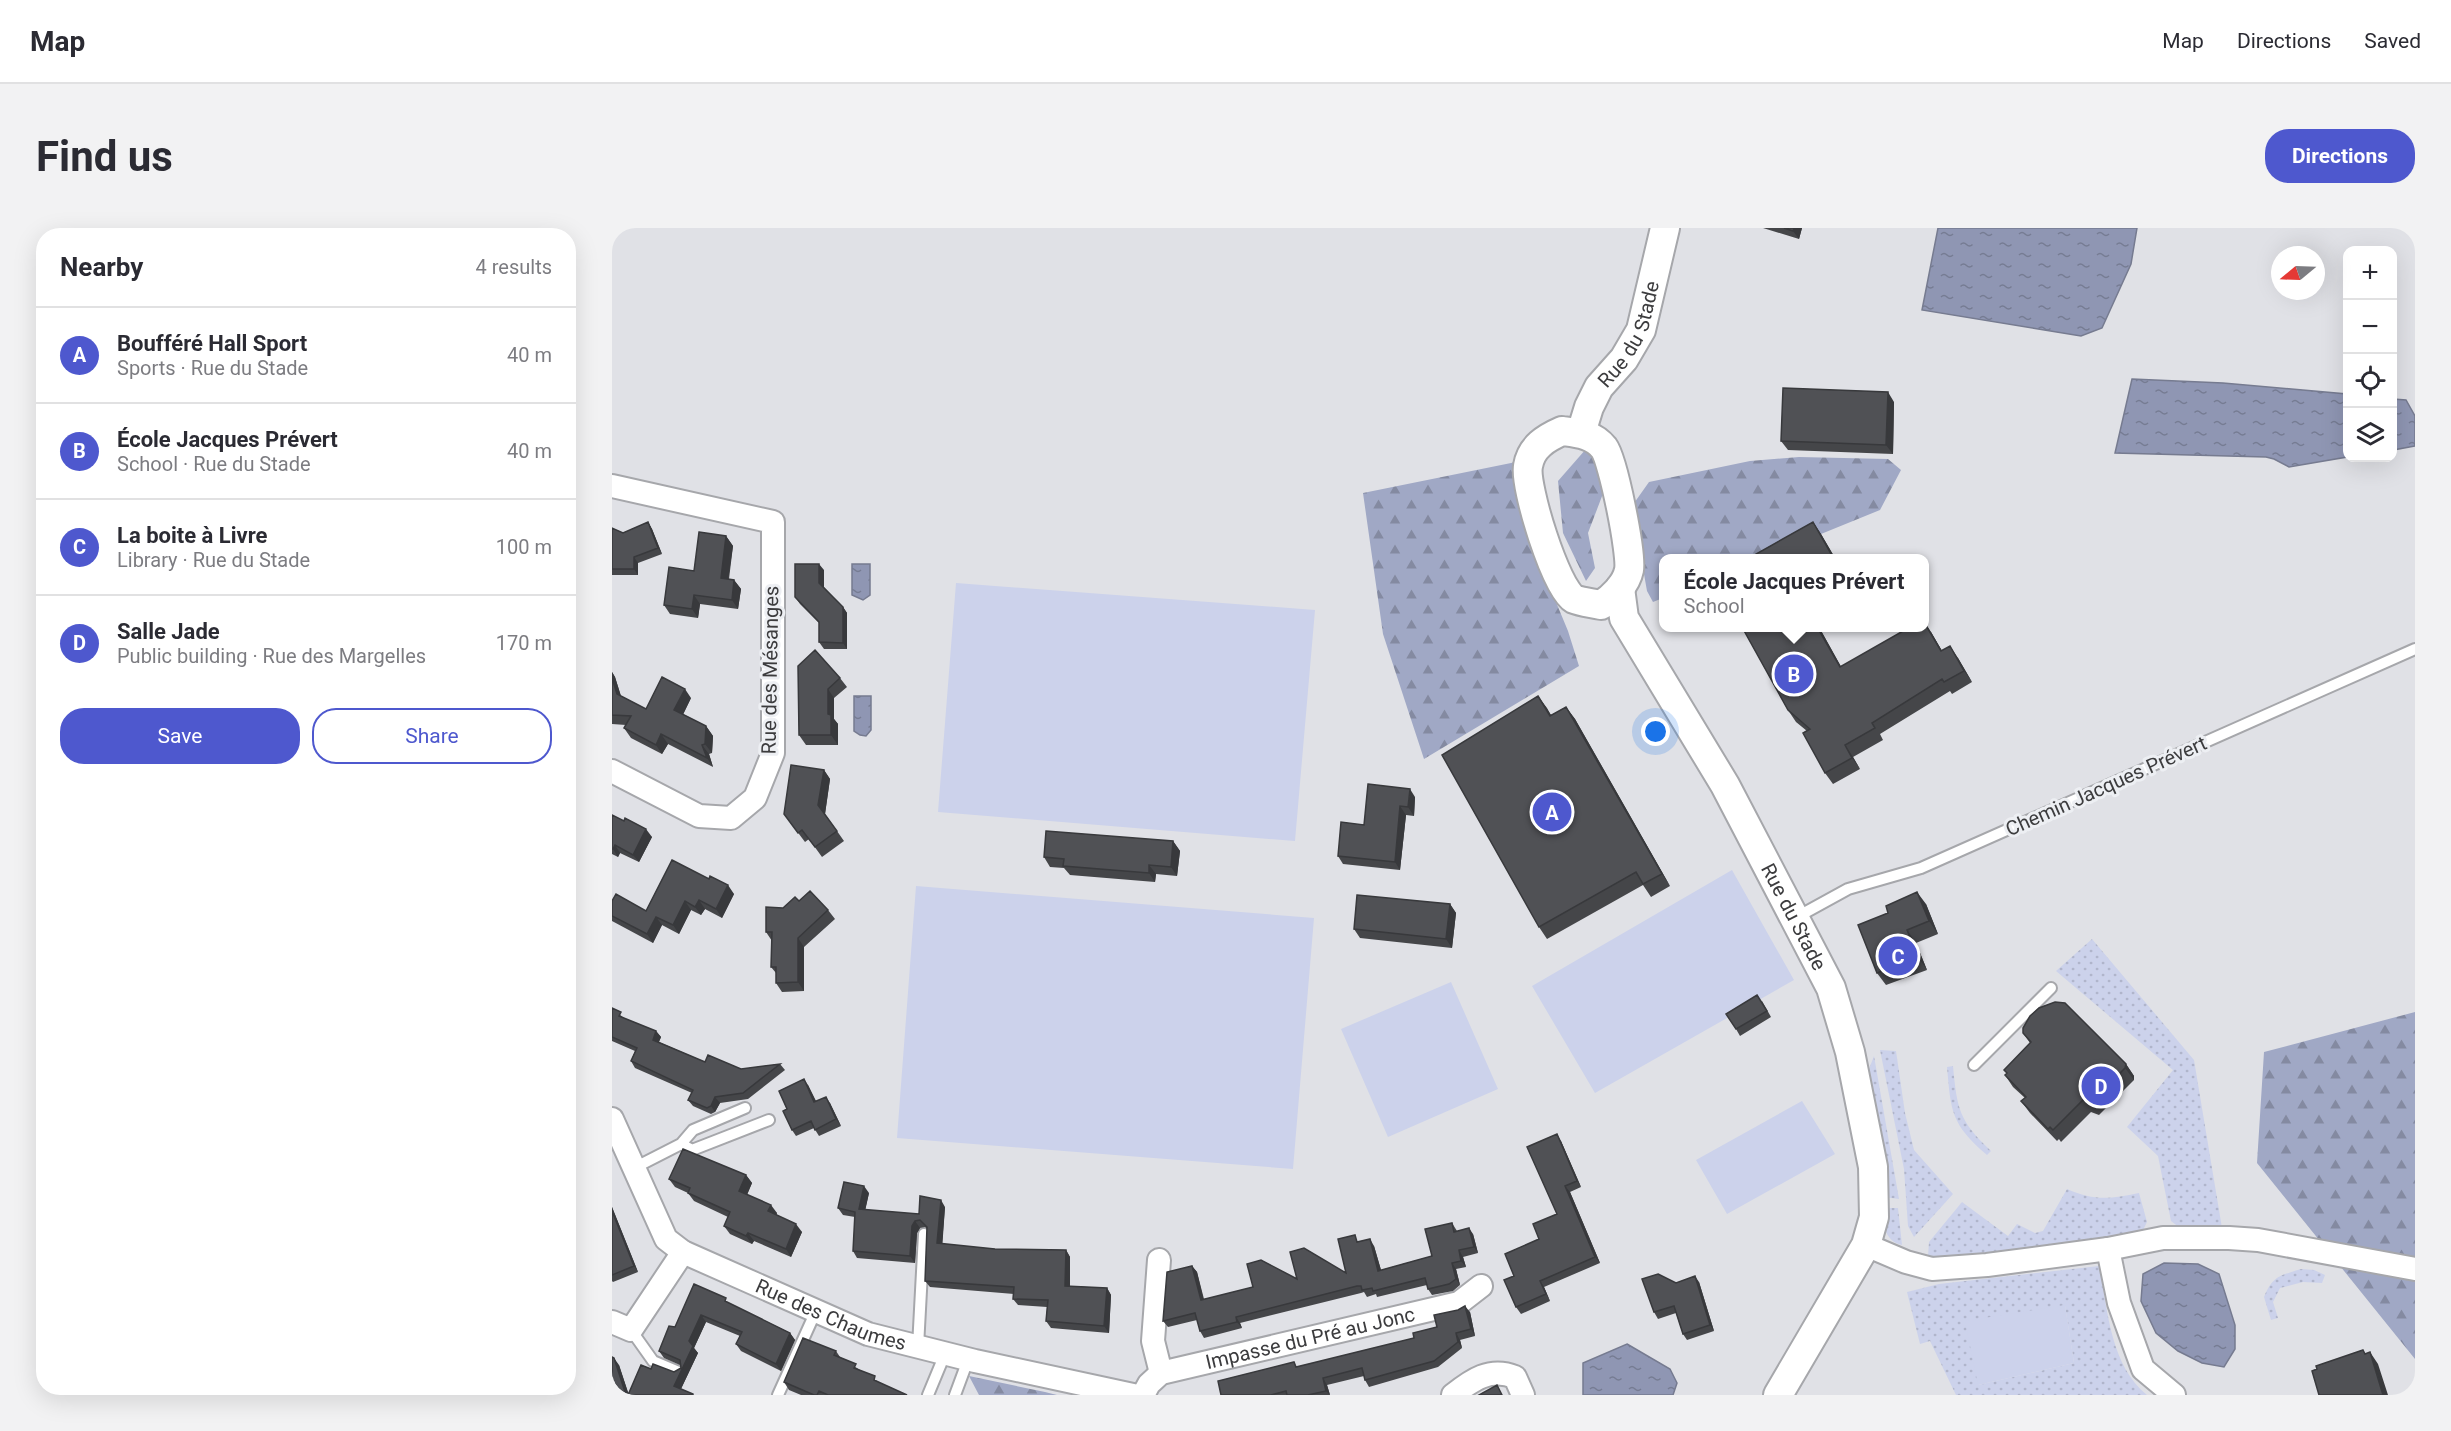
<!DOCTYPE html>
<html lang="en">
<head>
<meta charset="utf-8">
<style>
	body { margin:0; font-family:Roboto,sans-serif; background:#f2f2f3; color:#2b2b33 }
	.controls { position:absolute; right:18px; top:18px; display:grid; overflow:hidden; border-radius:12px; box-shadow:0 6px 24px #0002 }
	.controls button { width:54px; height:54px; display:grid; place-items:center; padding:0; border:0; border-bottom:2px solid #e1e1e2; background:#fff; color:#2b2b33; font:30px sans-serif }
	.compass { position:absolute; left:1659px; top:18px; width:54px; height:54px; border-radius:50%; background:#fff; box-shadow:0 6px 24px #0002; rotate:251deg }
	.you { position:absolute; left:1044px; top:504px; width:21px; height:21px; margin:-15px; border:4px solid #fff; border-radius:50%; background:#1a73e8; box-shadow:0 0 0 9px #1a73e833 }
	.badge { display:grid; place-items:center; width:39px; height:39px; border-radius:50%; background:#4e58ce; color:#fff; font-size:20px; font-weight:700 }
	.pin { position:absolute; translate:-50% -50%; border:3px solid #fff; box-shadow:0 2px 6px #0006 }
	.popup { position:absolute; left:1047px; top:326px; width:270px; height:78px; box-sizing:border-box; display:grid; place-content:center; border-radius:12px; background:#fff; filter:drop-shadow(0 2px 4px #0005); font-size:20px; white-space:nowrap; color:#7c7c81 }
	.popup b { font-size:22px; color:#2b2b33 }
	.popup::after { content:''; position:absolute; left:50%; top:100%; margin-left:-12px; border:12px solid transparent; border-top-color:#fff }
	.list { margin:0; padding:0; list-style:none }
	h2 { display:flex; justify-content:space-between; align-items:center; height:78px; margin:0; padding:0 24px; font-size:26px }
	h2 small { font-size:20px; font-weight:400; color:#7c7c81 }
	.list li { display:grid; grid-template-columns:39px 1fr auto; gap:18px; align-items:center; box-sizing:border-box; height:96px; padding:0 24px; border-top:2px solid #e1e1e2 }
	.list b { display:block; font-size:22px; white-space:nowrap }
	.list p { margin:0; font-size:20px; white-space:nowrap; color:#7c7c81 }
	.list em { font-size:20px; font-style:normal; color:#7c7c81 }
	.actions { display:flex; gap:12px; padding:18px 24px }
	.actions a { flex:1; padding:14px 0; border:2px solid #4e58ce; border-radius:24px; text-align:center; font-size:21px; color:#4e58ce }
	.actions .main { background:#4e58ce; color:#fff }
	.icon { flex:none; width:33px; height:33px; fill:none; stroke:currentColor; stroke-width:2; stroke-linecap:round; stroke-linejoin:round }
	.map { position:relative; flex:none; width:1803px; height:1167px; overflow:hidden; border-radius:24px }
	header { display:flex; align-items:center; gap:36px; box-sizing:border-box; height:84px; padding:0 30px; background:#fff; border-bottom:2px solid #e1e1e2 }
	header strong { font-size:28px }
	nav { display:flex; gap:33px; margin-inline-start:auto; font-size:21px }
	.intro { display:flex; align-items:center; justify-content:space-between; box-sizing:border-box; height:144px; padding:0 36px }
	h1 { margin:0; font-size:42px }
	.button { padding:15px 27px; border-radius:24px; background:#4e58ce; color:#fff; font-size:21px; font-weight:700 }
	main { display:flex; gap:36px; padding:0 36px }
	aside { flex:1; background:#fff; border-radius:24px; box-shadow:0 6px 24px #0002 }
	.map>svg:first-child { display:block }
	.green { fill:url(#green-dots); fill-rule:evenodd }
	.forest { fill:url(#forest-firs) }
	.pitch { fill:#ccd2eb }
	.water { fill:url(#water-ripples); stroke:#767b90; stroke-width:1.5 }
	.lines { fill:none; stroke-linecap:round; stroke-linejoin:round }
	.service-casing { stroke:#a6a7ab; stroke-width:14 }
	.minor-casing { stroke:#a6a7ab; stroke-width:26 }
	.tertiary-casing { stroke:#a6a7ab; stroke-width:32 }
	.service { stroke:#fff; stroke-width:10 }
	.minor { stroke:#fff; stroke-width:22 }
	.tertiary { stroke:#fff; stroke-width:28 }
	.wall { fill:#454649 }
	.shaded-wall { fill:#38393c }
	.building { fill:#505155; stroke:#38393c; stroke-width:1.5 }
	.labels { text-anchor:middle; stroke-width:6; stroke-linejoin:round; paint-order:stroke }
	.street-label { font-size:20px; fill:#3c3c3e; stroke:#edeff3 }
</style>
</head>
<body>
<header>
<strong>Map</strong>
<nav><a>Map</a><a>Directions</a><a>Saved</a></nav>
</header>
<div class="intro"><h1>Find us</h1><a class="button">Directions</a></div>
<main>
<aside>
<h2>Nearby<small>4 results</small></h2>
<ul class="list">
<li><span class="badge">A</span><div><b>Boufféré Hall Sport</b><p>Sports · Rue du Stade</p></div><em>40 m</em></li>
<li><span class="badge">B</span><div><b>École Jacques Prévert</b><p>School · Rue du Stade</p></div><em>40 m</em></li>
<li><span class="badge">C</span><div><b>La boite à Livre</b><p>Library · Rue du Stade</p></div><em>100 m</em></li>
<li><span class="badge">D</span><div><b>Salle Jade</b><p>Public building · Rue des Margelles</p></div><em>170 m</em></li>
</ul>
<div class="actions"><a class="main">Save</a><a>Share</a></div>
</aside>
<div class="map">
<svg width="1803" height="1167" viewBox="0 0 1803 1167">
	<defs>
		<pattern id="green-dots" width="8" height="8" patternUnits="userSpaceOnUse" patternTransform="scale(1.5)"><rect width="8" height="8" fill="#ccd2eb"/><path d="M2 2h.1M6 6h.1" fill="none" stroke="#b0b5cb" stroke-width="1.8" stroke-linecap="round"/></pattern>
		<pattern id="forest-firs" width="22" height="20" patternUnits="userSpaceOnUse" patternTransform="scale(1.5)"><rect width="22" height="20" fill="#a0a8c5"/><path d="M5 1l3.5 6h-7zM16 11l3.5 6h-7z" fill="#848aa1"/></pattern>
		<pattern id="water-ripples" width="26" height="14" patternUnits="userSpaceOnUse" patternTransform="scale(1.5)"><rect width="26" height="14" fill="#8f96b3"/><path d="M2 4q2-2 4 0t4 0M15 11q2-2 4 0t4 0" fill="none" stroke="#767c93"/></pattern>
	</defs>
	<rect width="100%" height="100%" fill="#e0e1e6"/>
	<path class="green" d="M1480,711L1582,832L1610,1000H1568L1559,993L1546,928L1515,899L1561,842L1444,743Z
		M1268,822L1284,823L1293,885L1302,922L1341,966L1302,1009L1296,998L1292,941Z
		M1262,828L1287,971L1272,969L1271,936L1257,841Z
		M1341,838C1345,881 1347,893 1379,923L1375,927C1339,896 1339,884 1335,839Z
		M1455,961C1482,973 1498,971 1527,965L1535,994L1530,1004L1326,1034L1316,1028L1317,1014L1350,974L1396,1008L1405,996L1423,1005L1431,1003Z
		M1271,980H1286L1290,1017C1272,1013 1271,996 1271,980Z
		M1487,1038C1496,1082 1498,1137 1535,1167H1344L1318,1113L1308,1116L1295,1064L1327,1056ZM1453,1078L1462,1135L1366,1157Z
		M1689,1041L1702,1042L1713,1047L1710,1055L1691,1054L1668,1060L1661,1074L1666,1090L1659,1092L1652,1069C1661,1048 1667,1048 1689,1041Z"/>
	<path class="forest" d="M974,221L990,235L992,263L976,305L983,340L974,353L951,305L946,253Z
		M1187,229L1276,231L1289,242L1268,282L1209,306L1166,330H1052L1051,370L1041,374L1035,363L1020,278L1037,254L1138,233Z
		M904,234L912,297L956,403L967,438L812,531L771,406L751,265Z
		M1803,784V1131L1645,935L1652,824Z
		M357,1148L433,1164L445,1167H367Z"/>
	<path class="pitch" d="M344,355L703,382L683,613L326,584Z
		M1120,642L1182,752L983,865L920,758Z
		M304,658L702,690L681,941L285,910Z
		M839,754L886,861L776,909L729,801Z
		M1190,873L1223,926L1115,986L1084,932Z
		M1453,1077L1462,1135L1366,1157L1353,1093Z"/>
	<path class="water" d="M1326,0H1525L1519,36L1490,100L1469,108L1310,82Z
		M1520,151L1611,155L1735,166V229L1677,239L1662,231L1654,229L1503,225Z
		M1781,171L1794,172L1803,188V218L1781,222Z
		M240,336H258V367L251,372L240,367Z
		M242,468H259V502L254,508L248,507L242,503Z
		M1552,1035L1586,1036L1607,1046L1623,1097V1121L1612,1139L1590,1135L1566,1123L1544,1105L1529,1073L1531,1046Z
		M1015,1116L1058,1141L1065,1155L1061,1167H971V1135Z"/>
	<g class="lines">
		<defs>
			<path id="service" d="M1185,689L1236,661L1309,640L1803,421
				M1362,837L1439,760
				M69,916L80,922L157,892
				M22,940L69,916L81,902L133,880
				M19,1102L41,1133L67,1144
				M306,1119L312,1006
				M166,1167L204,1083
				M316,1167L333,1126
				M343,1167L356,1132"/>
			<g id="minor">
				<path d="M0,258L161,294V525L143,570L119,590L87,588L0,543"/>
				<path id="s1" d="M0,891L54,1011L71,1024L256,1106L363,1133L521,1167"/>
				<path d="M1254,1017L1294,1034L1320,1041L1375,1037L1496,1021L1551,1010H1617L1646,1012L1803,1041"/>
				<path d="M1496,1021L1507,1075L1531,1141L1562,1167"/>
				<path d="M547,1032L541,1113L549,1145"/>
				<path d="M0,1094L19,1102L71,1024"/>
				<path id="s2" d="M531,1167L537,1156L549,1145L847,1075L869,1058"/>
				<path d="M841,1167C860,1152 878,1139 903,1149L911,1167"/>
			</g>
			<g id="tertiary">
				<path d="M950,203C965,205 981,206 992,220C1001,232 1020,326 1017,342C1014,357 1000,370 989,377C980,375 969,374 962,371C944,361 912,258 916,238C919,219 934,210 950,203Z"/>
				<path id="s3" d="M969,205L977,179L987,159L1012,131L1029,102L1053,0"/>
				<path id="s4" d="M1008,360L1012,390L1113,557L1219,760L1238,824L1261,939L1262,989L1254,1017L1166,1167"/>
			</g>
		</defs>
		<use href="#service" class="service-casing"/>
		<use href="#minor" class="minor-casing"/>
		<use href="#tertiary" class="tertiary-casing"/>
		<use href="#service" class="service"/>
		<use href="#minor" class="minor"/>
		<use href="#tertiary" class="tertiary"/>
	</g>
	<path class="wall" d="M1151,0H1190L1187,11Z
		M1282,174L1281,226L1176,222L1169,213Z
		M36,294L40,301L50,326L26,335V347H0V300L11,305Z
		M1201,294L1209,306L1223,330H1137Z
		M114,308L121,318L117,351L122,352L129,361L126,381L88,376L86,390L58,386L52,377Z
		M212,342V359L231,379L235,385V421H212L207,414V395L188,376L183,369Z
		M1130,399H1207L1229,439L1319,404L1330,423L1346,430L1360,454L1340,466L1338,463L1268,506L1271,512L1241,529L1248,541L1221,556L1213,545L1195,503L1184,494L1176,482Z
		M186,438L228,450L235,459L222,470V491L226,496V517H194L187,507Z
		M0,444L3,449L9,468L34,481L79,470L71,486L94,498L101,508L100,525L97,526L101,539L56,516L50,526L19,510L12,500L14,497L0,496Z
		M926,468L939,487L954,479L963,491L1058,658L1039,669L1031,657L935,711L927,699Z
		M212,542L218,551L213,586L232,613L210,629L197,611L193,614L172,586Z
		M803,569L802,588L794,587L788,642L731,636L726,628L752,597Z
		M0,587L40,609L27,634L8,625L6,629L0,626Z
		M561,613L568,623L565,648L544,646L543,654L458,647L452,640L438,639L432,629Z
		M60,632L122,666L110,690L93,681L89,687L79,682L67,706L50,697L41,715L0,693V673L34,683Z
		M187,673L216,682L223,691L192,719V763L170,764L164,755V745L159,739L160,713L154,704L171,680Z
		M838,676L844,685L840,720L748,710L742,701Z
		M1314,676L1326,706L1304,715L1315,742L1274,757L1265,745Z
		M1150,773L1159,789L1128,808L1124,801Z
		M0,780L13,791L44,803L49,809L47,814L93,834L129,841L168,836L173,842L136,871L108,875L103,884L99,886L81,878L76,872L80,865L23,840L19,833L23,823L0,813Z
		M1411,805L1514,836L1522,848V852L1487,887L1479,884L1449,914L1447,911L1445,913L1418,885L1409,873L1413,870L1401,859L1393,847L1395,845L1392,842L1418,815Z
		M196,857L204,873L218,875L229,898L207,908L202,900L184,908L180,902L175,881Z
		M949,913L969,959L958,964L988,1035L932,1059L938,1073L909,1086L904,1079L902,1048L945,986Z
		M134,947L140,955L135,967L165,985L164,987L190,1004L179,1029L142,1013L140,1016L118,1006L112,998L116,989L82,973L76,965L63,959L57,951Z
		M257,965L253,982L307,986L333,979L330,1016L383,1021L454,1022L458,1029V1058L495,1060L499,1067L497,1105L439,1100L434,1093L435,1079L406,1077L401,1071L402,1066L318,1059L313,1053L315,1001L313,999L308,1000L305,1005L303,1035L245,1030L241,1023L243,989L231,987L226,980Z
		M0,979L26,1044L1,1054L0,1053Z
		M840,995L845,1003L861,1006L866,1025L851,1029L854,1039L844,1041L848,1057L841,1063L820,1067L816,1061L815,1057L765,1069L764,1066L755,1069L752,1064L749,1065L628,1095L630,1100L592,1110L588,1103L585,1092L556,1099L551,1093L580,1038L585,1044L592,1071L685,1051L734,1045L748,1014L762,1018L769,1042L820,1028Z
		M1087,1054L1102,1103L1075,1112L1071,1106L1064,1085L1046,1091L1042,1084L1064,1055Z
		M117,1075L178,1105L183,1112L169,1143L129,1123L124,1116L128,1108L94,1094L82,1120L86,1125L69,1161L0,1167L7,1137L16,1165L39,1141L62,1144L69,1140L68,1137L52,1130L47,1123L63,1099Z
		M858,1084L863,1108L848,1112L850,1120L826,1139L757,1159L753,1152L752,1148L715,1157L718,1167H609L685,1139L802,1110Z
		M224,1123L228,1129L268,1155L295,1167H189L177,1162L172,1154Z"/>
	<path class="shaded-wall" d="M1182,0H1190L1187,11L1181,3Z
		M1276,164L1282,174L1281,226L1274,217Z
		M36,294L40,301L50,326L46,320Z
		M1201,294L1209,306L1223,330L1219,326Z
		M114,308L121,318L115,359L109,350Z
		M22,329L26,335V347L22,341Z
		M207,336L212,342V361L207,355Z
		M122,352L129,361L126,381L120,372Z
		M82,367L88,376L86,390L80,381Z
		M231,379L235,385V421L231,415Z
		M1312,394L1319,404L1337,435L1329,423Z
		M1205,399H1207L1236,451L1228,439Z
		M1338,418L1346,430L1360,454L1352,443Z
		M0,444L3,449L11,475L5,466L0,450Z
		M73,461L79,470L69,491L62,482Z
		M216,461L222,470V491L226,496V517L219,507L216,486Z
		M926,468L935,480L946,500L938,488Z
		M954,479L963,491L1058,658L1050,646Z
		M94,498L101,508L100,525L93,516Z
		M49,506L56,516L50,526L44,517Z
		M90,517L97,526L101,539L95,530Z
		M1233,517L1241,529L1248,541L1240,530Z
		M212,542L218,551L213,586L206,577Z
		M798,561L803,569L802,588L796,579Z
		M788,578L794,587L788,642L783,634Z
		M34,601L40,609L27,634L21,627Z
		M561,613L568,623L565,648L559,639Z
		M3,617L8,625L6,629L1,621Z
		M537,637L544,646L543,654L537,645Z
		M116,657L122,666L110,690L104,681Z
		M1305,664L1314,676L1326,706L1317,693Z
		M87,672L93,681L89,687L83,679Z
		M73,673L79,682L67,706L61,697Z
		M838,676L844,685L840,720L834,711Z
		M44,689L50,697L41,715L35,706Z
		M1295,702L1304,715L1315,742L1306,729Z
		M186,710L192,719V763L186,754Z
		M44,803L49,809L45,818L41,812Z
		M1514,836L1522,848V852L1513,840Z
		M192,851L196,857L207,880L202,874Z
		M103,869L108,875L103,884L99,878Z
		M214,869L218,875L229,898L224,891Z
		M945,906L949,913L969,959L965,953Z
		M134,947L140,955L133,971L127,963Z
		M252,958L257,965L252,988L247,981Z
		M953,958L958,964L988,1035L983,1029Z
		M329,972L333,979L330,1022L325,1015Z
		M159,977L165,985L162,992L156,983Z
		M0,979L26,1044L22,1038L0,983Z
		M303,993L308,1000L305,1005L303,1035L298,1028L300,998Z
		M184,996L190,1004L179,1029L174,1021Z
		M857,1000L861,1006L866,1025L862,1019Z
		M136,1005L142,1013L140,1016L134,1008Z
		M758,1011L762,1018L771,1049L766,1043Z
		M454,1022L458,1029V1064L453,1058Z
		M847,1022L851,1029L854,1039L849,1033Z
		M840,1035L844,1041L848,1057L844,1051Z
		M580,1038L585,1044L593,1078L589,1072Z
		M1083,1048L1087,1054L1102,1103L1098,1097Z
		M928,1053L932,1059L938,1073L934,1066Z
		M495,1060L499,1067L497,1105L492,1098Z
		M853,1078L858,1084L863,1108L859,1101Z
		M89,1087L94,1094L82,1120L86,1125L67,1165L62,1158L81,1118L77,1113Z
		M624,1089L628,1095L630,1100L625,1094Z
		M178,1105L183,1112L169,1143L164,1136Z
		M844,1105L848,1112L850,1120L846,1114Z
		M1758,1124L1766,1136L1776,1167H1771Z
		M2,1130L7,1137L17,1167H14Z
		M711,1150L715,1157L718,1167L714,1163Z"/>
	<path class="building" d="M1172,0H1182L1181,3Z
		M1171,160L1276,164L1274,217L1169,213Z
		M36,294L46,320L22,329V341H0V300L11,305Z
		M1201,294L1219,326L1211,330H1137Z
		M87,304L114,308L109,350L122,352L120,372L82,367L80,381L52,377L57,339L82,343Z
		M183,336H207V355L231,379V415L207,414V394L183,369Z
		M1312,394L1329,423L1338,418L1352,443L1332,454L1330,451L1260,495L1263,500L1233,517L1240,530L1213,545L1191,505L1198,501L1176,482L1130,399H1205L1228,439L1298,399H1312Z
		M203,422L228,450L216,461V486L219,487V507H187L186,438Z
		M50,449L73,461L62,482L94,498L93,516L90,517L95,530L49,506L44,517L12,500L19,488L0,487V450L5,466L34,481Z
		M926,468L938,488L954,479L1050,646L1031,656L1024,644L927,699L830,527Z
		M179,537L212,542L206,577L225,603L203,619L190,602L186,605L172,586Z
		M756,556L798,561L796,579L788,578L783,634L726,628L729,594L752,597Z
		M0,587L12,593L13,590L34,601L21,627L3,617L1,621H0Z
		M434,603L561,613L559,639L537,637V645L451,638L452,631L432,629Z
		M60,632L97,651L98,648L116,657L104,681L87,672L83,679L73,673L61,697L44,689L35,706L0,688V673L4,666L34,683Z
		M198,663L216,682L186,710V754L164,755V739H159L160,704H154V679L171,680L183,669L187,673Z
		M1305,664L1317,693L1295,702L1306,729L1265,745L1246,697L1276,685L1274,678Z
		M745,667L838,676L834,711L742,701Z
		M1145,767L1155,783L1124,801L1114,786Z
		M1443,774L1453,775L1514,836L1513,840L1478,875L1471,872L1441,902L1438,899L1436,901L1409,873L1414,869L1393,847L1395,845L1392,842L1419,814L1411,805V800L1418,788L1427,780Z
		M0,780L9,784L7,788L44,803L41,812L93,834L96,827L129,841L168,836L131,865L103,869L99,878L95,880L76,872L81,862L19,833L25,820L0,809Z
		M192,851L202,874L214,869L224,891L203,902L199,893L180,902L171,883L175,881L167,863Z
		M945,906L965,953L953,958L983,1029L928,1053L934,1066L904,1079L892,1052L902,1048L893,1026L927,1011L921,996L945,986L915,919Z
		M71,921L134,947L127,963L159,977L156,983L184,996L174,1021L136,1005L134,1008L112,998L118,984L76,965L78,960L57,951Z
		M232,954L252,958L247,981L307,986L308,968L329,972L325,1015L383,1021L454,1022L453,1058L495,1060L492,1098L434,1093L436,1072L401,1071L402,1059L313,1053L315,999L308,992L303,993L300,998L298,1028L241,1023L243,984L226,980Z
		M0,983L22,1038L0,1047Z
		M840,995L842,1004L857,1000L862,1019L847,1022L849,1033L840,1035L844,1051L837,1056L816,1061L813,1050L761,1063L760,1060L750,1062L749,1058H745L624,1089L625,1094L588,1103L583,1085L551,1093L555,1044L580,1038L589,1072L641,1059L635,1036L649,1032L685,1051L678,1024L692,1020L734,1045L726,1011L743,1007L745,1014L758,1011L766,1043L820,1028L813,1001Z
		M1046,1046L1064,1055L1083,1048L1098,1097L1071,1106L1062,1078L1042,1084L1030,1051Z
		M82,1056L114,1070L113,1073L178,1105L164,1136L124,1116L130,1104L89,1087L77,1113L81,1118L62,1158L81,1166V1167H16L29,1137L39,1141L41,1136L62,1144L69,1140L68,1132L47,1123L57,1098L63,1099Z
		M853,1078L859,1101L844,1105L846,1114L822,1133L753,1152L750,1140L711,1150L714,1163L696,1167H675L674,1163L659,1167H609L606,1153L682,1134L684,1139L802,1110L801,1105L825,1099L822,1087L846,1082Z
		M191,1110L224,1123L222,1127L244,1136L242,1140L263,1148L262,1152L295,1167H216L207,1163L205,1167H202L172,1154Z
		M1751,1122L1753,1126L1758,1124L1771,1167H1707L1700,1143L1705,1141L1704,1138Z
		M0,1129L2,1130L14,1167H0Z
		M885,1157L890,1167H867Z"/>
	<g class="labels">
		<g class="street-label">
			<text dy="7" stroke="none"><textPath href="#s3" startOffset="112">Rue du Stade</textPath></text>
			<text transform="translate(158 442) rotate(-89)" y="7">Rue des Mésanges</text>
			<text transform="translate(1494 558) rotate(-24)" y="7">Chemin Jacques Prévert</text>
			<text dy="7" stroke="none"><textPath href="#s4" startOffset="374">Rue du Stade</textPath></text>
			<text dy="7" stroke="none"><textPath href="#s1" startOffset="314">Rue des Chaumes</textPath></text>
			<text dy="7" stroke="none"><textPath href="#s2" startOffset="182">Impasse du Pré au Jonc</textPath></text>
		</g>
	</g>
</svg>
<div class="controls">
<button>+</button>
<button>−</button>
<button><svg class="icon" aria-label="locate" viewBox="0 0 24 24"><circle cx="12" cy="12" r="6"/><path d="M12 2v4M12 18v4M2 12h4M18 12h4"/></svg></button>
<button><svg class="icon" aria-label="layers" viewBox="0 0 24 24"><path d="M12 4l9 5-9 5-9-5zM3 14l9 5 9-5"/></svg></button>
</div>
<svg class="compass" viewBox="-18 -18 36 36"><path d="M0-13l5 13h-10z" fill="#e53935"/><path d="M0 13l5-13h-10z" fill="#7c7c81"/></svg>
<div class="you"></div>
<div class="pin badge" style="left:940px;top:584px">A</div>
<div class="pin badge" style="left:1182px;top:446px">B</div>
<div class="popup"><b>École Jacques Prévert</b>School</div>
<div class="pin badge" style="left:1286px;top:728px">C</div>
<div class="pin badge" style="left:1489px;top:858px">D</div>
</div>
</main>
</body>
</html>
